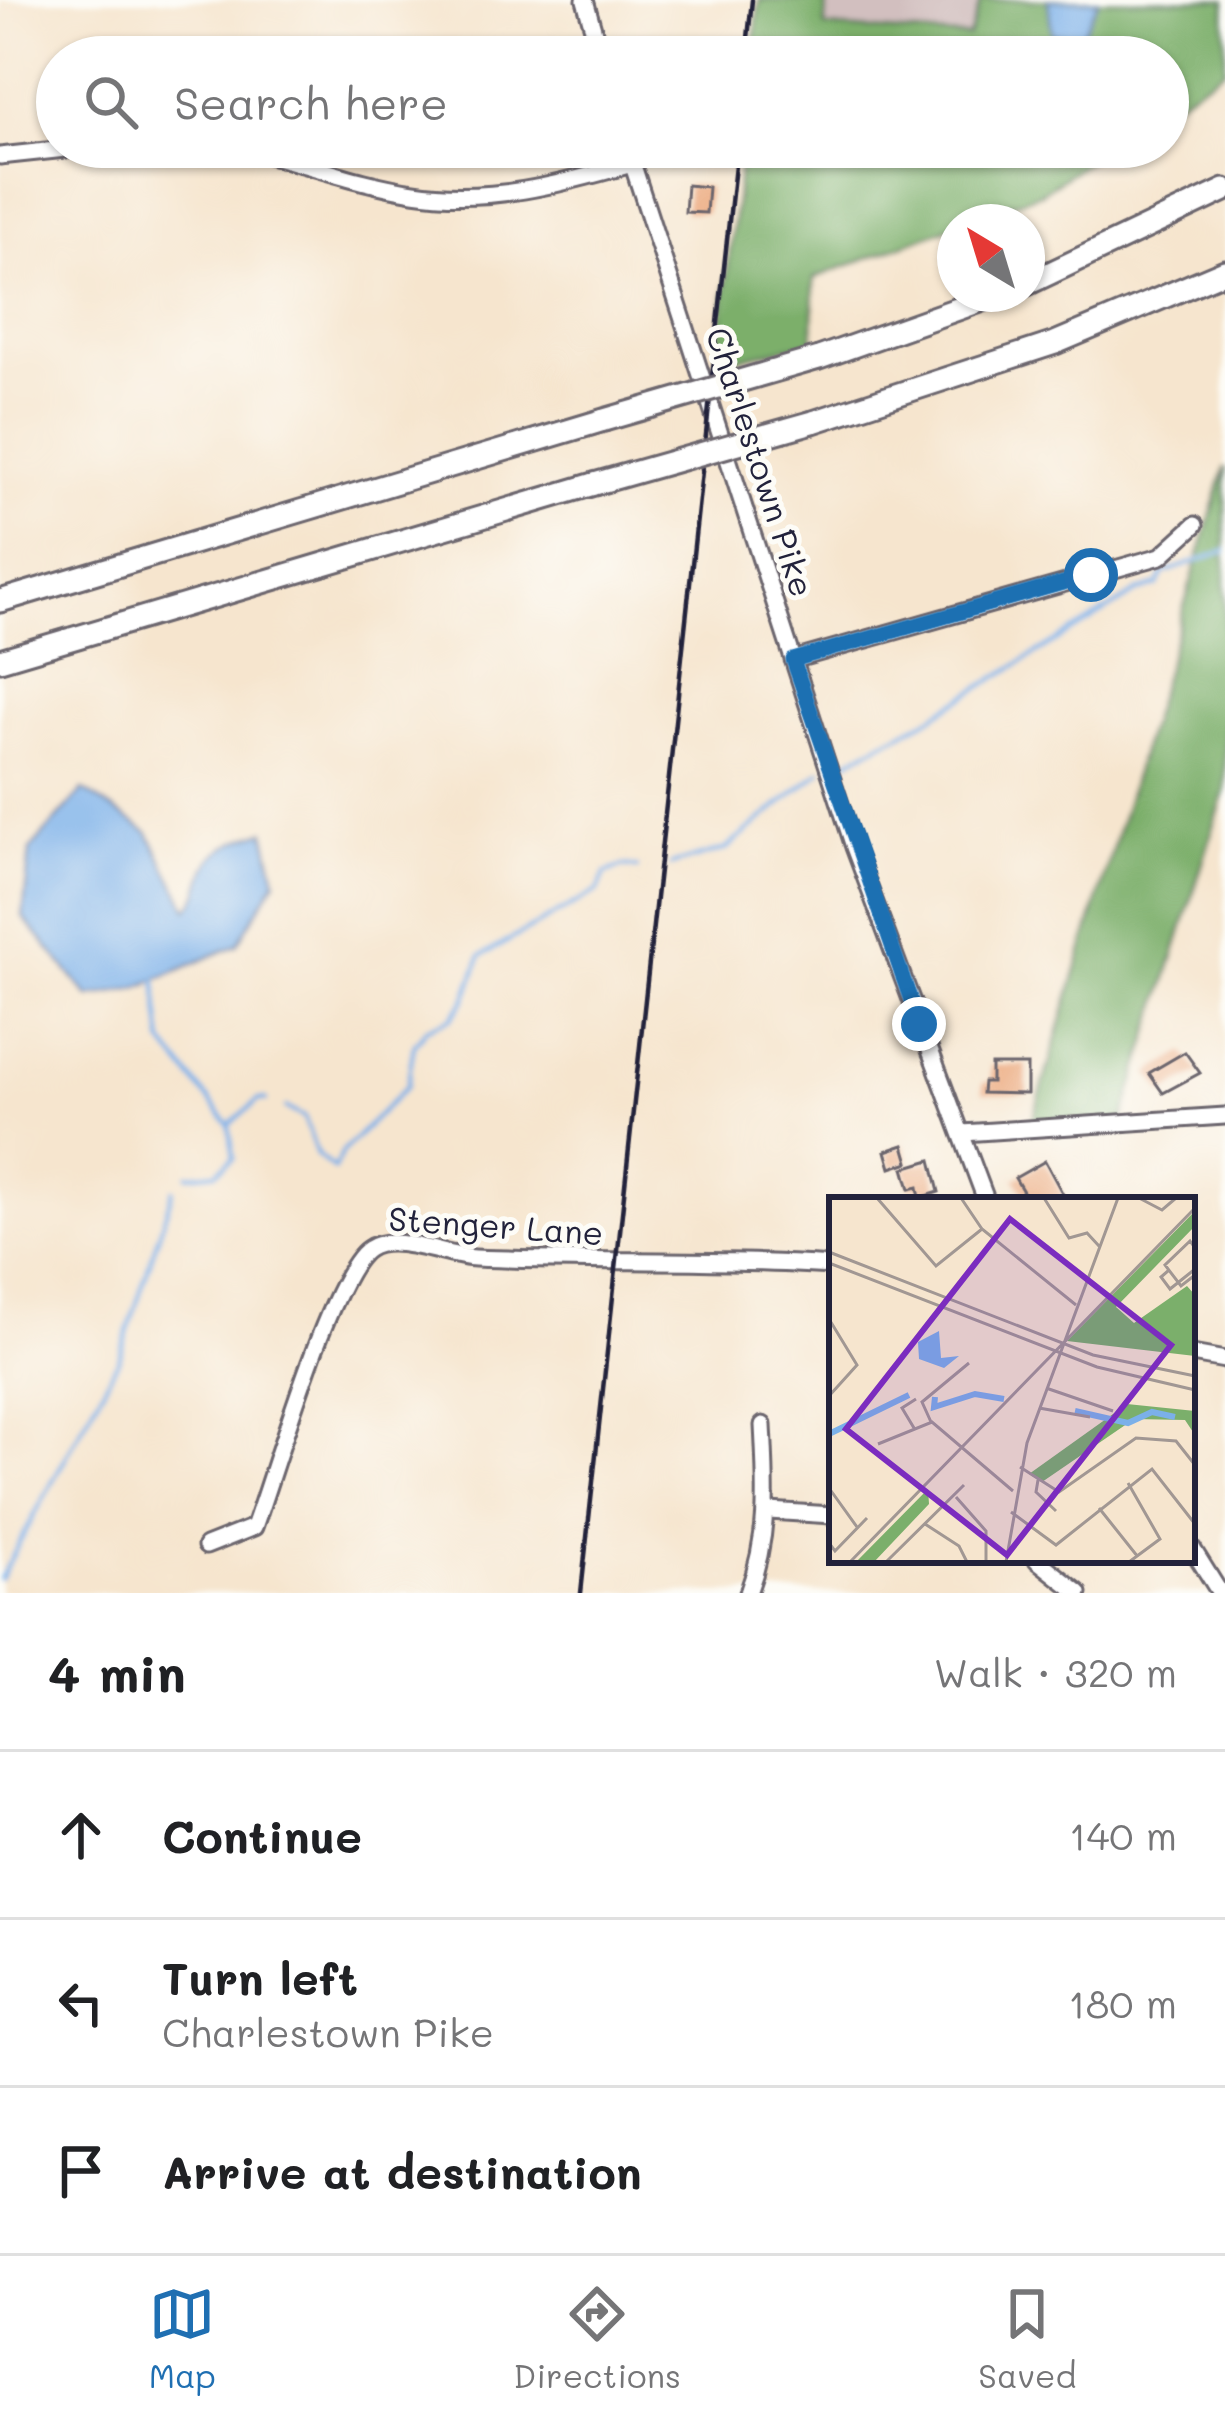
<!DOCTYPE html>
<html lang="en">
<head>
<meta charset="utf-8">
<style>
	body { margin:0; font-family:Mali,sans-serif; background:#f6f6f6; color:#202124 }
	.compass { position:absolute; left:937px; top:204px; width:108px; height:108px; border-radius:50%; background:#fff; box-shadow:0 3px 9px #0004; rotate:322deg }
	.stop { position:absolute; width:36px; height:36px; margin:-27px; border:9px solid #1f6fb2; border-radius:50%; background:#fff }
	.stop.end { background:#1f6fb2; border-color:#fff; box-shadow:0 3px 12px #0008 }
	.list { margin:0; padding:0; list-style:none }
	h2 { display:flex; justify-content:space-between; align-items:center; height:156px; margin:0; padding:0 48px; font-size:51px }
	h2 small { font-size:39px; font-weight:400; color:#757577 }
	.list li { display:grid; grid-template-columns:78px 1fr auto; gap:36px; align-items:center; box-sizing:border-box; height:168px; padding:0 48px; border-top:3px solid #e0e0e0 }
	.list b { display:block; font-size:45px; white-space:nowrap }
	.list p { margin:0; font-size:39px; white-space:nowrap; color:#757577 }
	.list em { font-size:39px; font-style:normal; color:#757577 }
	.icon { flex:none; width:66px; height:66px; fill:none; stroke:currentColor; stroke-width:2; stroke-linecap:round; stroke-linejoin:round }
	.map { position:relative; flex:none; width:1225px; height:1593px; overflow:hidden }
	.search { position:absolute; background:#fff; box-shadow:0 3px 9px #0004; left:36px; right:36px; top:36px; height:132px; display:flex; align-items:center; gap:30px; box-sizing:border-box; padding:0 42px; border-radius:66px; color:#757577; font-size:45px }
	.sheet { height:660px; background:#fff }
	nav { display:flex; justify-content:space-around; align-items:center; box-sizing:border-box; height:168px; border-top:3px solid #e0e0e0; background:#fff; font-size:33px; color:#757577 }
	nav a { display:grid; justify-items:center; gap:6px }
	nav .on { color:#1f6fb2 }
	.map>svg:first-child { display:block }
	.industrial { fill:#d2bfbf }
	.forest { fill:#7baf6b; stroke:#4e6853; stroke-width:3 }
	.water { fill:#7bb0e9; stroke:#4e6992; stroke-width:3 }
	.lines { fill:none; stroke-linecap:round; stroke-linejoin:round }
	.stream { stroke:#7bb0e9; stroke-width:4.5 }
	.building { fill:#eaa172 }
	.minor-casing { stroke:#6c666e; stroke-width:21 }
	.highway-casing { stroke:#6c666e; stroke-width:27 }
	.minor { stroke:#fff; stroke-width:15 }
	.highway { stroke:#fff; stroke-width:21 }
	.rail { stroke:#22223b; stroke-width:4.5 }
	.highway-bridge-casing { stroke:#6c666e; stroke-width:27; stroke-linecap:butt }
	.highway-bridge { stroke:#fff; stroke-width:21 }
	.route { stroke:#1f6fb2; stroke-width:15 }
	.labels { text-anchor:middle; stroke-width:10; stroke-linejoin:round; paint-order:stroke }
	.street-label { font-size:33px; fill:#22223b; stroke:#fdfcf7 }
	.inset-river { fill:none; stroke:#7bb0e9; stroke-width:6 }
	.inset-road { fill:none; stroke:#a19793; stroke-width:3 }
	.view { fill:#7b2cbf; fill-opacity:0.15; stroke:#7b2cbf; stroke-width:6 }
	.inset-edge { fill:none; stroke:#22223b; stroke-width:6 }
</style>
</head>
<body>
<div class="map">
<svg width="1225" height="1593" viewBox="0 0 1225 1593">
	<rect width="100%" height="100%" fill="#fdfcf7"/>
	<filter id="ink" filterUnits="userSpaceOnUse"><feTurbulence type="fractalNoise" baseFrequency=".00833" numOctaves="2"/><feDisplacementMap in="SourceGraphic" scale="24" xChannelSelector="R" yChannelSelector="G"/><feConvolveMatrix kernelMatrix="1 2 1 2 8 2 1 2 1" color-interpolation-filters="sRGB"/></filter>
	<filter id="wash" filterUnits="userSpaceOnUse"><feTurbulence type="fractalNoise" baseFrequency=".004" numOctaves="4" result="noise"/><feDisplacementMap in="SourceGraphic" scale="48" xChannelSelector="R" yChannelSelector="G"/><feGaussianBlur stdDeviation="2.7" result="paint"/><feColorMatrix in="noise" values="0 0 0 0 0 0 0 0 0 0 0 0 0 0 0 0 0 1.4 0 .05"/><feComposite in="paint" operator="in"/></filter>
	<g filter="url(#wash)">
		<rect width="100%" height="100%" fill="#f6e5ce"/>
		<path class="industrial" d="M827,0H981L970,38L824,27Z"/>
		<path class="forest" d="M759,0H827L825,27L969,37L981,0H1225V69L1168,107V57H753Z
			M742,147H1109L1041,193L814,278L813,342L717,363Z
			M1225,467V791L1122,1123L1030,1129Z"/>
		<path class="water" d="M1048,0H1099L1081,37L1052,34Z
			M83,790L148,832L188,909C202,895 199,883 208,866C219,844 244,838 265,831L276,880L237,945L137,988L89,997L23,917L30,850Z"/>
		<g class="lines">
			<path class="stream" d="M843,763L923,722L1139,591L1158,585L1164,573L1225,551
				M671,865L726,849L821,771
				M156,981L163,1042L229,1125
				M286,1108L304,1117L317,1155L334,1169L343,1151L407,1086L414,1045L426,1029L451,1018L465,1000L481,956L598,891L605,874L623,866L637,868
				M188,1175L216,1172L234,1158L229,1125L259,1100H266
				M0,1579L119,1359L173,1190"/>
		</g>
		<g id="blocks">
			<path class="building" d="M687,185L708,187L706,213L685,212Z
				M1185,1052L1200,1073L1163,1093L1149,1073Z
				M991,1065H1027V1094L982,1093L983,1082H991Z
				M904,1145L909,1162L891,1168L886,1151Z
				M931,1160L939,1192L920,1198L918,1187L910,1189L904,1168Z
				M1045,1161L1066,1200H1028L1015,1178Z"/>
		</g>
	</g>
	<g filter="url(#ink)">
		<use href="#blocks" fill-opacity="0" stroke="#6c666e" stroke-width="3"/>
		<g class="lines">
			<defs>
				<path id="minor" d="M585,0L601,57
					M235,147C295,159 353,183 414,192C488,204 562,184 632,164
					M627,147L854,847L986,1200
					M0,156L84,147
					M793,660L1161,556L1195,525
					M963,1133L1225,1116
					M1192,1354L1225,1360
					M769,1511L832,1515
					M206,1546L254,1527C273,1476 331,1273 368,1249C393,1232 446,1257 475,1258C594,1263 713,1258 832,1266
					M1192,1548L1220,1593
					M1037,1560L1079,1593
					M748,1593C770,1535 766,1486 763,1425"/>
				<path id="highway" d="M1027,284L1225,190
					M819,358L1000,294
					M813,422L1055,343L1225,271
					M0,601L604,420
					M0,660L594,484"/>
			</defs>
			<use href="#minor" class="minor-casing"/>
			<use href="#highway" class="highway-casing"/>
			<use href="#minor" class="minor"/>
			<use href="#highway" class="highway"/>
			<path class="rail" d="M746,57L752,0
				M581,1593L737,147"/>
			<defs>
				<path id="highway-bridge" d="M604,420L819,358
					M594,484L813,422"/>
			</defs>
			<use href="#highway-bridge" class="highway-bridge-casing"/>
			<use href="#highway-bridge" class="highway-bridge"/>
		</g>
	</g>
	<g class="lines" filter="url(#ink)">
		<path class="route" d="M919,1024L793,660L1091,575"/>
	</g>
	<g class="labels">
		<g class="street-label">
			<text transform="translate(760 462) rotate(72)" y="12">Charlestown Pike</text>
			<text transform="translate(496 1226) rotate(4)" y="12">Stenger Lane</text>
		</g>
	</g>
	<g transform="translate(829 1197)">
		<rect width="366" height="366" fill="#f6e5ce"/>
		<path d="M366,14V29L287,110L305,126L358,89L366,98V159L238,144ZM298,207L366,214V238L356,223L305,222L213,285L200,277ZM99,292L100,307L45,365H27Z" fill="#7baf6b"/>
		<path d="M110,134L112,161L130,159L115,171L90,162L89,145Z" fill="#7bb0e9"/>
		<path class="inset-river" d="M106,200L105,210L146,197L175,202M246,214L299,226L323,215L346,220M0,237L80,198"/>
		<path class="inset-road" d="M48,1L107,69L153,32M132,1L153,32L247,108M215,1L240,41L258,36L270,49M310,1L333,13L347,1M366,51L361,44L336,68L352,89L366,78M0,55L264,158L366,179M0,66L268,170L366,193M340,73L332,80L341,92L366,72M0,122L28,168L0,199M217,191L284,214M210,211L261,220M102,225L93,205L140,166M85,231L73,211L87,202M49,247L103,225L184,294M191,270L230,295L307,241L347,244L366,268M209,283L207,295L227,314M299,286L331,342L300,365M0,291L28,330M127,300L157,334V365M270,311L309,360M182,315L227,348L323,272L366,327M96,327L130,349L138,365M0,346L6,354L38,321M21,365L366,11M57,365L135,288M177,365L198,246L289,1"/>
		<path class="view" d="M181,22L342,148L178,358L17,232Z"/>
		<rect width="366" height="366" class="inset-edge"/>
	</g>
</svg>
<svg class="compass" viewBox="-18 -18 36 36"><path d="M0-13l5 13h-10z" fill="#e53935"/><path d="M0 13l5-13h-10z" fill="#757577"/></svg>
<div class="stop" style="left:1091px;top:575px"></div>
<div class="stop end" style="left:919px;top:1024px"></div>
<div class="search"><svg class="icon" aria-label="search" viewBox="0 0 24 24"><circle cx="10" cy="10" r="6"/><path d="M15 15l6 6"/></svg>Search here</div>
</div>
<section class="sheet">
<h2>4 min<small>Walk · 320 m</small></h2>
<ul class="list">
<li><svg class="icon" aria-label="ahead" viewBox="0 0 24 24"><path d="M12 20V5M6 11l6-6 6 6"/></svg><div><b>Continue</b></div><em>140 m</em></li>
<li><svg class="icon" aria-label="left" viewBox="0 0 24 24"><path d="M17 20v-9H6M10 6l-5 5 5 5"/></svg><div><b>Turn left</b><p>Charlestown Pike</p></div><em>180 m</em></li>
<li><svg class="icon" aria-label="arrive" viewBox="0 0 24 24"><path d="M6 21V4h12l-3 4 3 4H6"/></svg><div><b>Arrive at destination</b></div></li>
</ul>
</section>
<nav>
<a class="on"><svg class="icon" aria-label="map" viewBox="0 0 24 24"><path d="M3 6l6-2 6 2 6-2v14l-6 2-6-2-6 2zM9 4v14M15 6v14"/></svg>Map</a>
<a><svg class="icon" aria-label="directions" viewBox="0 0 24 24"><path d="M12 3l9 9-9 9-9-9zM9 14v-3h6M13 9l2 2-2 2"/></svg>Directions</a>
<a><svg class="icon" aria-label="saved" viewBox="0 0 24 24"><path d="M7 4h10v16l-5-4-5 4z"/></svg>Saved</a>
</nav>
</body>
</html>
